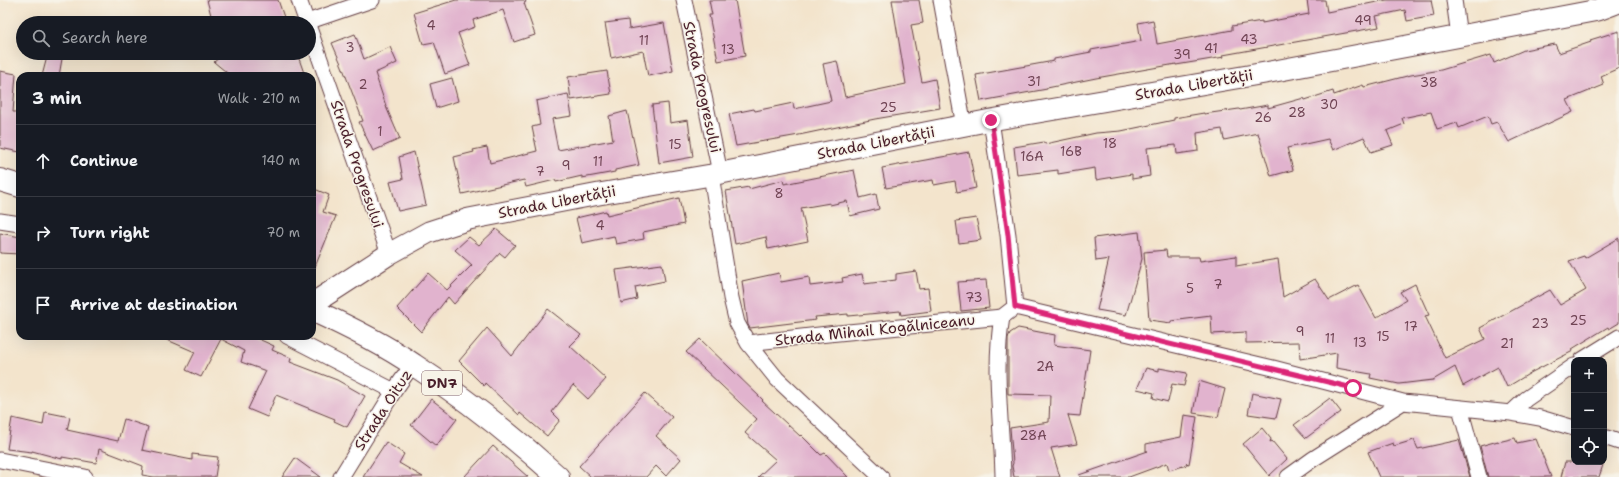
<!DOCTYPE html>
<html lang="en">
<head>
<meta charset="utf-8">
<style>
	body { margin:0; font-family:"Shantell Sans",sans-serif; background:#242831; color:#f1f3f6 }
	.controls { position:absolute; right:12px; bottom:12px; display:grid; overflow:hidden; border-radius:8px; box-shadow:0 4px 16px #0002 }
	.controls button { width:36px; height:36px; display:grid; place-items:center; padding:0; border:0; border-bottom:1px solid #363941; background:#171b24; color:#f1f3f6; font:20px sans-serif }
	.stop { position:absolute; width:12px; height:12px; margin:-9px; border:3px solid #db2777; border-radius:50%; background:#fff }
	.stop.end { background:#db2777; border-color:#fff; box-shadow:0 1px 4px #0008 }
	.list { margin:0; padding:0; list-style:none }
	h2 { display:flex; justify-content:space-between; align-items:center; height:52px; margin:0; padding:0 16px; font-size:17px }
	h2 small { font-size:13px; font-weight:400; color:#9ea1a6 }
	.list li { display:grid; grid-template-columns:26px 1fr auto; gap:12px; align-items:center; box-sizing:border-box; height:72px; padding:0 16px; border-top:1px solid #363941 }
	.list b { display:block; font-size:15px; white-space:nowrap }
	.list em { font-size:13px; font-style:normal; color:#9ea1a6 }
	.icon { flex:none; width:22px; height:22px; fill:none; stroke:currentColor; stroke-width:2; stroke-linecap:round; stroke-linejoin:round }
	.map { position:relative; flex:none; width:1619px; height:477px; overflow:hidden }
	.search { position:absolute; background:#171b24; box-shadow:0 4px 16px #0002; left:16px; top:16px; width:300px; height:44px; display:flex; align-items:center; gap:10px; box-sizing:border-box; padding:0 14px; border-radius:22px; color:#9ea1a6; font-size:15px }
	.panel { position:absolute; background:#171b24; box-shadow:0 4px 16px #0002; left:16px; top:72px; width:300px; height:268px; border-radius:12px }
	.map>svg:first-child { display:block }
	.building { fill:#e1b3ce }
	.lines { fill:none; stroke-linecap:round; stroke-linejoin:round }
	.street-casing { stroke:#633d43; stroke-width:17 }
	.secondary-casing { stroke:#633d43; stroke-width:23 }
	.primary-casing { stroke:#633d43; stroke-width:24 }
	.street { stroke:#fff; stroke-width:15 }
	.secondary { stroke:#fff; stroke-width:21 }
	.primary { stroke:#fff; stroke-width:22 }
	.route { stroke:#db2777; stroke-width:5 }
	.labels { text-anchor:middle; stroke-width:3; stroke-linejoin:round; paint-order:stroke }
	.number-label { font-size:13px; fill:#704454 }
	.shield { fill:#f7f3e8; stroke:#7e5f64; stroke-width:1 }
	.shield-label { font-size:14px; font-weight:bold; fill:#4a1f2b }
	.street-label { font-size:15px; fill:#4a1f2b; stroke:#f7f3e8 }
</style>
</head>
<body>
<div class="map">
<svg width="1619" height="477" viewBox="0 0 1619 477">
	<rect width="100%" height="100%" fill="#f7f3e8"/>
	<filter id="ink" filterUnits="userSpaceOnUse"><feTurbulence type="fractalNoise" baseFrequency=".025" numOctaves="2"/><feDisplacementMap in="SourceGraphic" scale="8" xChannelSelector="R" yChannelSelector="G"/><feConvolveMatrix kernelMatrix="1 2 1 2 8 2 1 2 1" color-interpolation-filters="sRGB"/></filter>
	<filter id="wash" filterUnits="userSpaceOnUse"><feTurbulence type="fractalNoise" baseFrequency=".012" numOctaves="4" result="noise"/><feDisplacementMap in="SourceGraphic" scale="16" xChannelSelector="R" yChannelSelector="G"/><feGaussianBlur stdDeviation="0.9" result="paint"/><feColorMatrix in="noise" values="0 0 0 0 0 0 0 0 0 0 0 0 0 0 0 0 0 1.4 0 .05"/><feComposite in="paint" operator="in"/></filter>
	<g filter="url(#wash)">
		<rect width="100%" height="100%" fill="#f3e4cc"/>
		<g id="blocks">
			<path class="building" d="M207,0H278L286,23H213Z
				M456,0H525L526,2L524,3L535,35L514,42L503,10L473,20L475,27L458,33L470,65L445,74L434,42L423,44L414,13Z
				M709,0H735L745,56L718,61L709,15H712Z
				M892,0H919L923,23L911,25L922,82L935,79L940,108L875,119L799,135L736,146L729,114L754,109L755,111L793,103L794,109L831,101L823,64L837,61L845,97L906,84Z
				M1307,0H1325L1327,12L1387,0H1431L1434,16L1407,21L1405,10L1376,16L1379,27L1223,55L1224,57L1176,65V64L1096,78L1047,88V89L981,101L976,75L1054,61V59L1091,52V50L1141,41L1138,23L1153,20L1157,44L1232,30V26L1262,21V23L1309,14Z
				M628,20L629,29L664,23L673,71L648,76L643,51L611,58L605,23Z
				M1619,31V68L1601,76L1604,85L1567,100L1573,112L1509,142L1497,122L1491,124L1488,116L1459,128L1457,123L1437,129L1431,112L1402,118L1404,124L1387,131L1393,145L1371,152L1364,137L1333,150L1328,139L1287,148L1293,170L1271,176L1258,133L1224,140L1222,129L1197,133L1198,151L1177,154L1176,145L1147,148L1150,176L1132,179V174L1096,180L1095,168L1058,174V170L1017,175L1014,147L1044,142L1045,144L1096,133L1121,131L1174,120V118L1204,113V114L1239,109L1240,110L1268,105V108L1304,98L1305,100L1333,91L1334,95L1363,85L1364,87L1411,75L1441,70L1491,55L1494,63L1524,50L1555,44L1559,53L1591,42L1590,40Z
				M355,34L364,59L390,47L397,63L375,73L387,109L400,139L373,151L359,122L363,121L342,66L332,43Z
				M48,53H63L59,76H42Z
				M225,53H230L237,58L254,53H297L305,76H231L214,62Z
				M0,71L16,74L13,112H19L20,152L0,148Z
				M607,71L611,94L571,100L568,77Z
				M452,78L458,101L436,108L430,84Z
				M568,94L572,116L552,119L558,150L613,140L609,116L627,111L639,165L615,170V172L582,178V176L556,182L555,180L526,187L524,180L462,194L454,157L474,152L473,150L487,147L490,163L537,151L532,127L540,125L536,101Z
				M668,103L670,123L688,120L693,157L659,163L652,105Z
				M414,152L426,205L398,211L390,182L403,179L399,157Z
				M969,152L976,188L957,192L955,181L934,185L933,180L886,188L882,168Z
				M854,170L860,198L876,194L879,209L850,216L847,201L830,205V203L801,208L808,241L768,249L766,237L735,244L726,191L749,187V189L783,180L784,184Z
				M312,188L329,195L323,212L336,216L312,274Z
				M679,198L684,224L643,232L644,239L616,244L614,236L582,243L576,218L606,211L607,215Z
				M976,218L981,240L959,243L956,221Z
				M496,229L515,245L505,257L500,253L454,304L448,297L421,332L397,308L428,273L447,290L472,265L455,250L469,237L479,245Z
				M1139,232L1142,259L1126,315L1097,310L1109,259L1096,261L1094,238Z
				M0,233L20,237V254L0,253Z
				M1619,238V323L1609,329L1608,327L1572,349L1573,351L1532,372L1507,387L1498,367L1463,386L1455,367L1433,380L1399,384L1370,378L1371,374L1336,368L1337,353L1300,359L1299,342L1246,343V332L1212,334L1211,316L1171,321V323L1149,320L1144,252L1166,250L1167,257H1199L1200,261L1236,256V266L1278,259L1283,297L1315,279L1329,300L1358,285L1376,318L1406,300L1400,292L1415,284L1429,315L1425,316L1445,358L1485,339L1480,328L1550,290L1560,305L1586,290L1569,261L1584,256L1585,258Z
				M662,264L665,281L635,287L637,299L621,303L616,270Z
				M916,271L919,289L928,288L931,311L901,315L900,311L848,316V314L815,317L816,320L750,328L748,325L742,281L779,273L781,282L809,277L810,286L843,282L842,278L862,274L864,284L896,280V274Z
				M986,280L989,308L961,311L958,282Z
				M548,309L581,335L570,346L606,379L588,399L573,385L552,412L560,420L547,436L520,413L519,415L485,383L484,386L459,361L487,328L512,356Z
				M1018,328L1055,335L1054,345L1090,350L1080,416L1068,415L1077,444L1051,448L1060,477H1014L1012,466L1013,463L1010,428L1049,422L1050,395L1008,394V338L1010,333Z
				M158,336H252L274,346L272,350L291,358L290,362L337,380L365,396L347,427L334,421L335,419L276,395L267,417L248,409L266,371L241,362L244,351L221,339L201,377L186,370L195,352Z
				M700,339L763,400L762,401L800,436L801,435L821,455L825,453L848,477H758L776,460L745,433L757,419L686,352Z
				M1146,368L1159,371V368L1187,373L1184,386L1172,384L1168,402L1153,398L1154,393L1137,389Z
				M1199,381L1225,389L1218,417L1193,413Z
				M645,393L672,417L656,436L681,459L666,476L656,466L646,477H591L579,466Z
				M1252,393L1281,399L1276,418L1248,414Z
				M1330,398L1341,412L1306,438L1294,425Z
				M431,399L457,419L436,446L411,425Z
				M45,412L70,417L67,430L118,441L124,419L148,427L142,450L192,460V454L218,457L215,477H154L142,475L143,466L99,449L96,463L62,457V459L32,451V452L7,449L12,418L43,425Z
				M1184,415L1197,417L1189,464L1186,463L1187,465L1169,470L1167,463L1129,477H1080L1079,475L1148,451H1146V444L1181,437Z
				M1262,428L1271,439L1270,442L1272,441L1287,459L1269,476L1243,444Z
				M1515,438L1517,443L1536,439L1551,477H1488L1480,446L1498,441V442Z
				M1414,440L1418,449L1459,440L1470,477H1379L1368,452L1393,443L1394,446Z
				M386,442L404,454L399,463L423,477H363Z
				M493,446L528,477H464Z
				M295,458L321,477H282Z
				M1565,462H1604L1599,477H1561Z"/>
		</g>
	</g>
	<g filter="url(#ink)">
		<use href="#blocks" fill-opacity="0" stroke="#633d43" stroke-width="1"/>
		<g class="lines">
			<defs>
				<path id="street" d="M299,0L307,23
					M684,0L720,173
					M941,0L964,126
					M1454,0L1459,36
					M307,22L372,0
					M309,28L389,254
					M991,120L1008,235L1015,307L1002,317C993,370 1002,424 1003,477
					M711,175L731,298L737,323L748,343L777,379L881,477
					M0,221L20,224
					M1015,307L1273,368L1403,402
					M287,336L394,391
					M748,343L828,334L1002,317
					M1582,360L1619,337
					M1460,408L1479,477
					M1511,413L1526,399L1574,366
					M1604,437L1619,442
					M0,460L85,477
					M341,477L394,391L413,364
					M1288,477L1313,459L1403,402L1511,413L1540,418L1574,428"/>
				<path id="secondary" d="M312,304L389,254L429,232L469,219L599,194L711,175L991,120L1265,73L1577,14L1598,10L1619,2"/>
				<path id="primary" d="M0,180L20,186
					M312,310C347,326 382,343 414,365C465,398 513,436 558,477"/>
			</defs>
			<use href="#street" class="street-casing"/>
			<use href="#secondary" class="secondary-casing"/>
			<use href="#primary" class="primary-casing"/>
			<use href="#street" class="street"/>
			<use href="#secondary" class="secondary"/>
			<use href="#primary" class="primary"/>
		</g>
	</g>
	<g class="lines" filter="url(#ink)">
		<path class="route" d="M991,120L1008,235L1015,307L1353,388"/>
	</g>
	<g class="labels">
		<g class="number-label">
			<text x="1363" y="25">49</text>
			<text x="431" y="30">4</text>
			<text x="1249" y="44">43</text>
			<text x="644" y="45">11</text>
			<text x="350" y="52">3</text>
			<text x="1211" y="53">41</text>
			<text x="728" y="54">13</text>
			<text x="1182" y="59">39</text>
			<text x="1034" y="86">31</text>
			<text x="1429" y="87">38</text>
			<text x="363" y="89">2</text>
			<text x="1329" y="109">30</text>
			<text x="888" y="112">25</text>
			<text x="1297" y="117">28</text>
			<text x="1263" y="122">26</text>
			<text x="380" y="136">1</text>
			<text x="1110" y="148">18</text>
			<text x="675" y="149">15</text>
			<text x="1071" y="156">16B</text>
			<text x="1032" y="161">16A</text>
			<text x="598" y="166">11</text>
			<text x="566" y="170">9</text>
			<text x="540" y="176">7</text>
			<text x="779" y="198">8</text>
			<text x="600" y="230">4</text>
			<text x="1218" y="289">7</text>
			<text x="1190" y="293">5</text>
			<text x="974" y="302">73</text>
			<text x="1578" y="325">25</text>
			<text x="1540" y="328">23</text>
			<text x="1411" y="331">17</text>
			<text x="1300" y="336">9</text>
			<text x="1383" y="341">15</text>
			<text x="1330" y="343">11</text>
			<text x="1360" y="347">13</text>
			<text x="1507" y="348">21</text>
			<text x="1045" y="371">2A</text>
			<text x="1033" y="440">28A</text>
		</g>
		<rect class="shield" x="422" y="371" width="40" height="24" rx="3"/>
		<g class="shield-label">
			<text x="442" y="388">DN7</text>
		</g>
		<g class="street-label">
			<text transform="translate(1194 85) rotate(-10)" y="5">Strada Libertății</text>
			<text transform="translate(702 87) rotate(78)" y="5">Strada Progresului</text>
			<text transform="translate(876 143) rotate(-11)" y="5">Strada Libertății</text>
			<text transform="translate(357 164) rotate(71)" y="5">Strada Progresului</text>
			<text transform="translate(557 202) rotate(-11)" y="5">Strada Libertății</text>
			<text transform="translate(875 330) rotate(-6)" y="5">Strada Mihail Kogălniceanu</text>
			<text transform="translate(383 410) rotate(-57)" y="5">Strada Oituz</text>
		</g>
	</g>
</svg>
<div class="controls">
<button>+</button>
<button>−</button>
<button><svg class="icon" aria-label="locate" viewBox="0 0 24 24"><circle cx="12" cy="12" r="6"/><path d="M12 2v4M12 18v4M2 12h4M18 12h4"/></svg></button>
</div>
<div class="stop" style="left:1353px;top:388px"></div>
<div class="stop end" style="left:991px;top:120px"></div>
<div class="search"><svg class="icon" aria-label="search" viewBox="0 0 24 24"><circle cx="10" cy="10" r="6"/><path d="M15 15l6 6"/></svg>Search here</div>
<section class="panel">
<h2>3 min<small>Walk · 210 m</small></h2>
<ul class="list">
<li><svg class="icon" aria-label="ahead" viewBox="0 0 24 24"><path d="M12 20V5M6 11l6-6 6 6"/></svg><div><b>Continue</b></div><em>140 m</em></li>
<li><svg class="icon" aria-label="right" viewBox="0 0 24 24"><path d="M7 20v-9h11M14 6l5 5-5 5"/></svg><div><b>Turn right</b></div><em>70 m</em></li>
<li><svg class="icon" aria-label="arrive" viewBox="0 0 24 24"><path d="M6 21V4h12l-3 4 3 4H6"/></svg><div><b>Arrive at destination</b></div></li>
</ul>
</section>
</div>
</body>
</html>
